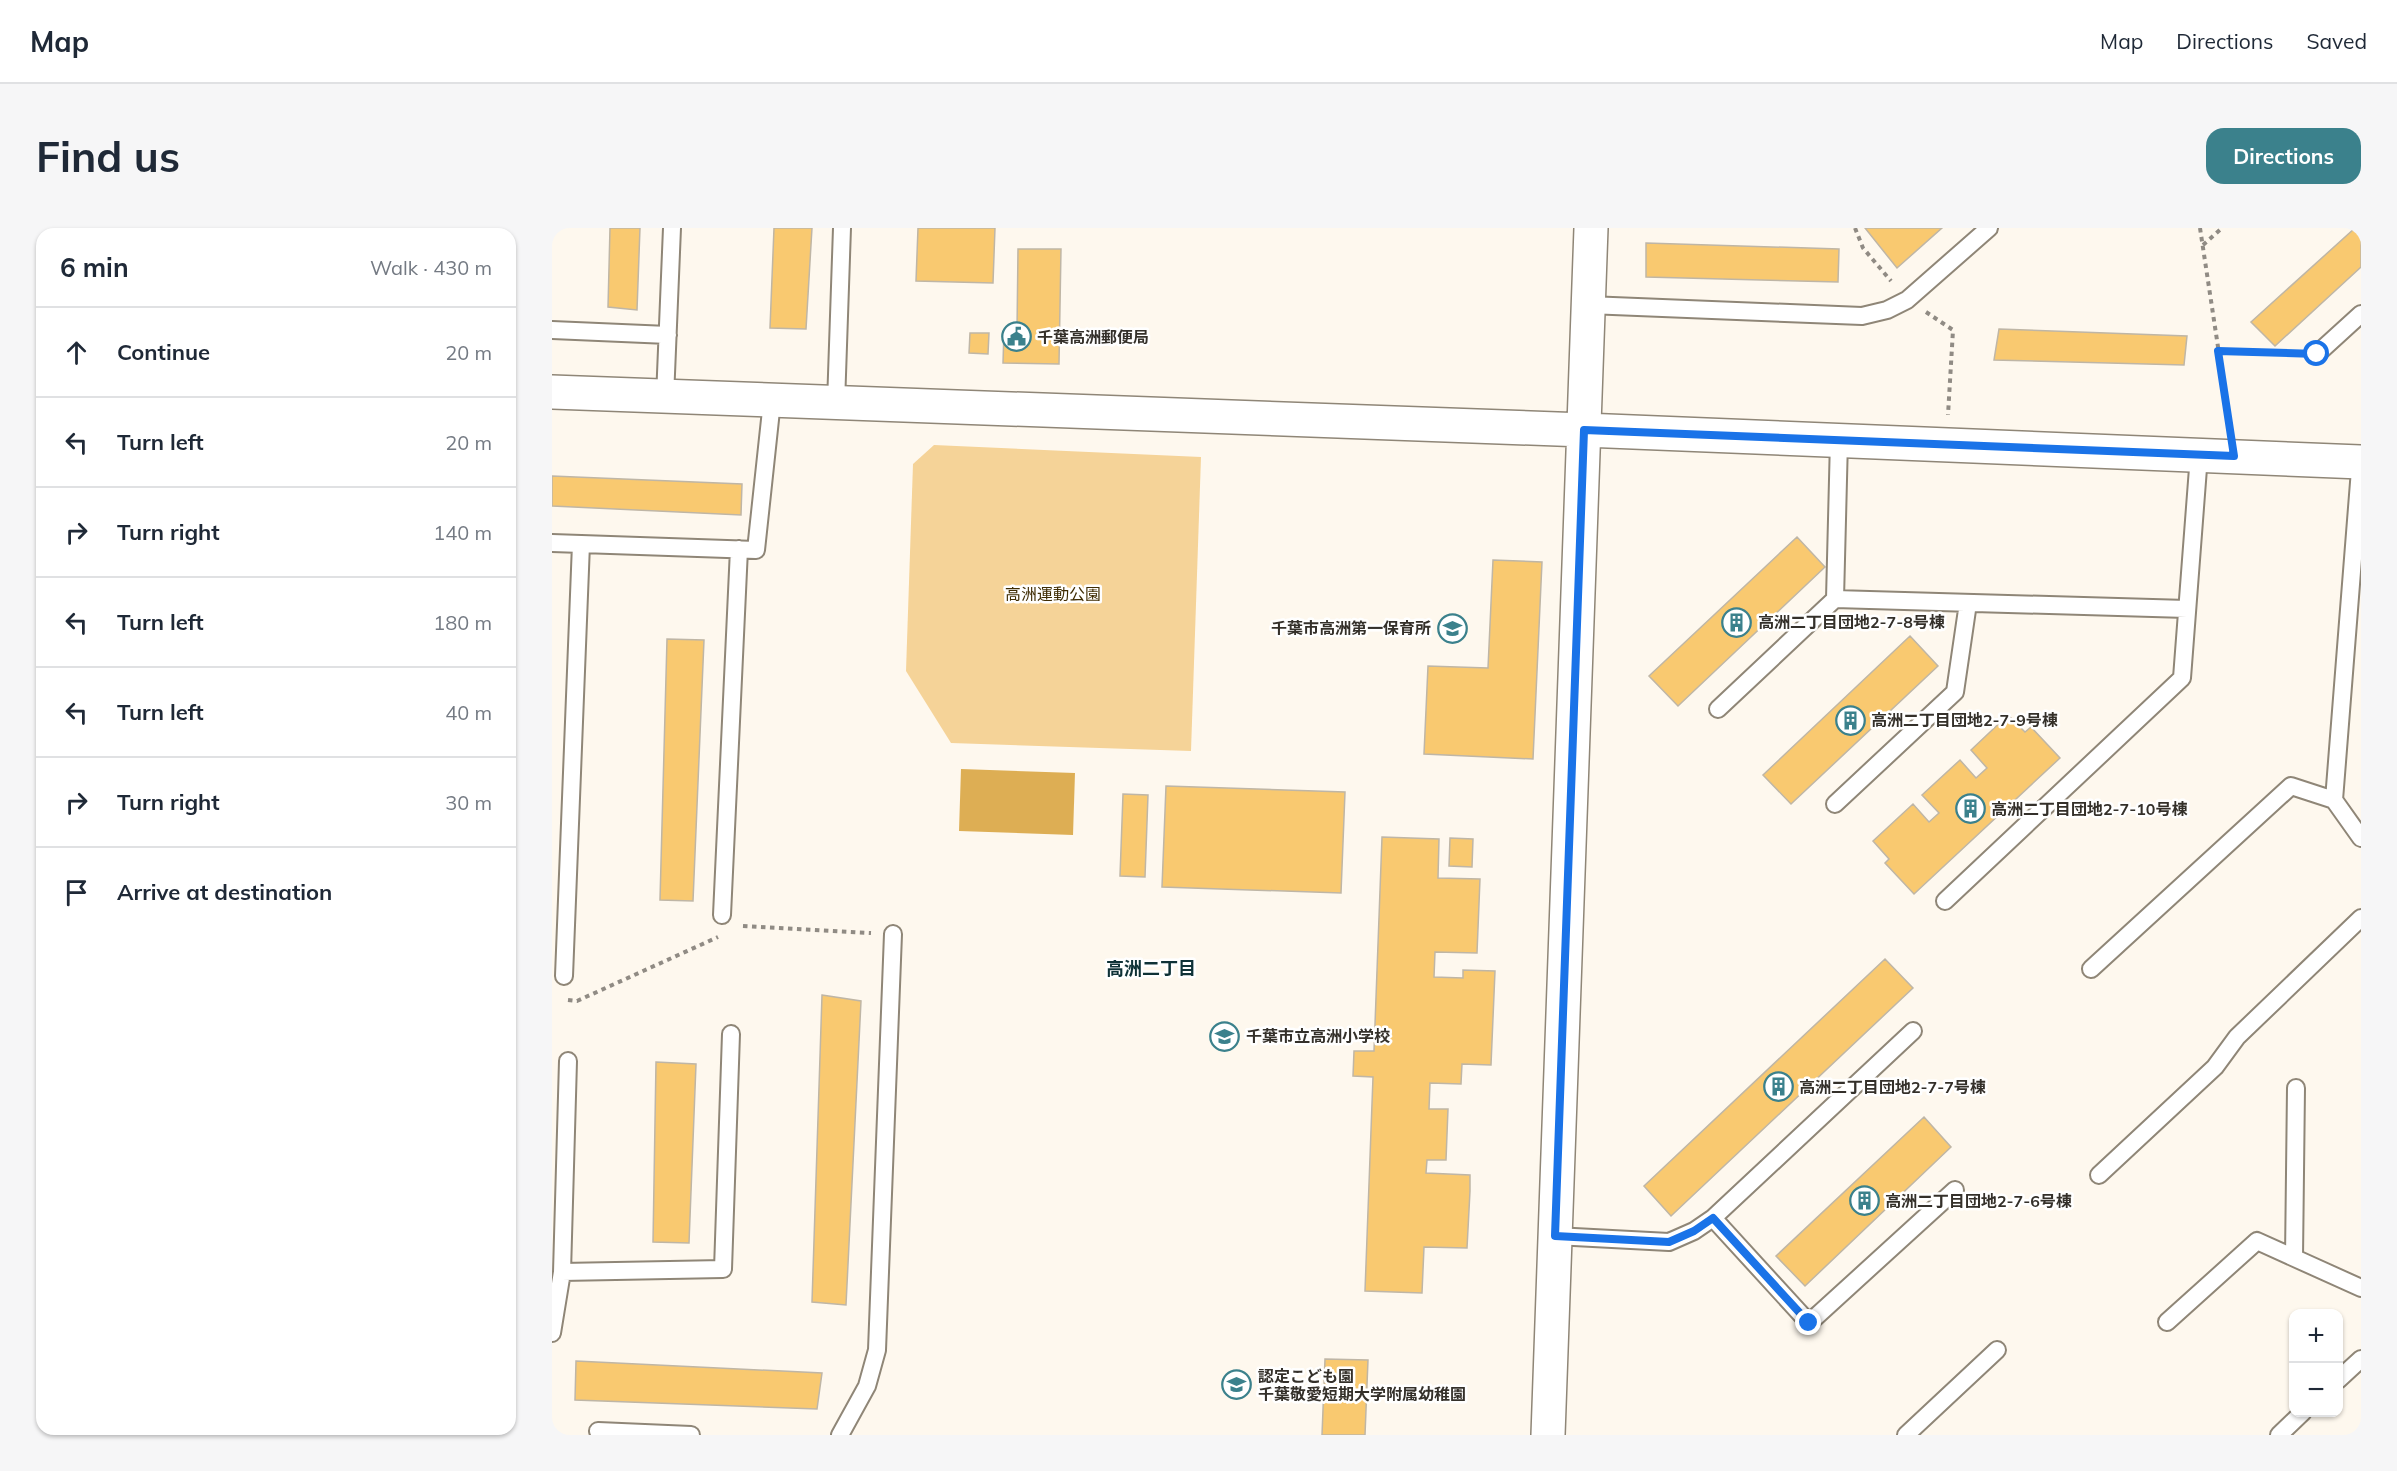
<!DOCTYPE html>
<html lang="en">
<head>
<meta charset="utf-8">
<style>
	body { margin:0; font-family:Mulish,"Noto Sans JP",sans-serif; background:#f6f6f7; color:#1f2937 }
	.controls { position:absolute; right:18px; bottom:18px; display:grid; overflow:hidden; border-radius:12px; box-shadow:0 2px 4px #0004 }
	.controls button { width:54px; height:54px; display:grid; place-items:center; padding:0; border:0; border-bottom:2px solid #e0e1e3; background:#fff; color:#1f2937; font:30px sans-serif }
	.stop { position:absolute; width:18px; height:18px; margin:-14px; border:4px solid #1a73e8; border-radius:50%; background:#fff }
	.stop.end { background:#1a73e8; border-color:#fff; box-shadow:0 2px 6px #0008 }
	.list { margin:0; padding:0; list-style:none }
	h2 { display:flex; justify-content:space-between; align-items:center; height:78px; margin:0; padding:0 24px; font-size:26px }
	h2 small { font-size:20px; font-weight:400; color:#747a83 }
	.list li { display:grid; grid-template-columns:39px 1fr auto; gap:18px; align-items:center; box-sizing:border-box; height:90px; padding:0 24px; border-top:2px solid #e0e1e3 }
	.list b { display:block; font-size:22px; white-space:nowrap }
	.list em { font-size:20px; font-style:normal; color:#747a83 }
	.icon { flex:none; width:33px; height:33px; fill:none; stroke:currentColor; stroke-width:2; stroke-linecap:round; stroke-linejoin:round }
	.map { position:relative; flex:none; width:1809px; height:1207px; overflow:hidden; border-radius:18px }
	header { display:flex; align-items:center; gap:36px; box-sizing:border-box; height:84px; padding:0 30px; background:#fff; border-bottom:2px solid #e0e1e3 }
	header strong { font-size:28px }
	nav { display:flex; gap:33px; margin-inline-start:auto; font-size:21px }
	.intro { display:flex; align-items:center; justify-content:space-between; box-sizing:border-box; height:144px; padding:0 36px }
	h1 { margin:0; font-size:42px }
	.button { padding:15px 27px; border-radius:18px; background:#3b818c; color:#fff; font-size:21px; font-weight:700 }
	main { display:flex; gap:36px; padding:0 36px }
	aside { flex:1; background:#fff; border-radius:18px; box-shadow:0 2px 4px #0004 }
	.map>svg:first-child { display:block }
	.green { fill:#f5d398 }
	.water { fill:#ddae54 }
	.building { fill:#f9c970; stroke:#bfb6a6; stroke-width:1.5 }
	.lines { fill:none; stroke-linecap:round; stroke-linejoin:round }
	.service-casing { stroke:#8f8677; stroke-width:20 }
	.tertiary-casing { stroke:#8f8677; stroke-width:36 }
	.path { stroke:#908b84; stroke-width:4; stroke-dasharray:4.5 4.5; stroke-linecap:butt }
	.service { stroke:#fff; stroke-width:16 }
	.tertiary { stroke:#fff; stroke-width:33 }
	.route { stroke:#1a73e8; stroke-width:8 }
	.labels { text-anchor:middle; stroke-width:5; stroke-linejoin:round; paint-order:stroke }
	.poi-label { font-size:16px; font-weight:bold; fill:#34302a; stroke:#fff; text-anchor:start }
	.park-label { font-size:16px; fill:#3f2c03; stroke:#fff }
	.neighbourhood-label { font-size:18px; font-weight:bold; fill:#0f3237; stroke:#fff }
</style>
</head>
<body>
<header>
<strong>Map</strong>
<nav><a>Map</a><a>Directions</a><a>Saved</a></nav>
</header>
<div class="intro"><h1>Find us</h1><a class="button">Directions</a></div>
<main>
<aside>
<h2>6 min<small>Walk · 430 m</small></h2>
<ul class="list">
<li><svg class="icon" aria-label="ahead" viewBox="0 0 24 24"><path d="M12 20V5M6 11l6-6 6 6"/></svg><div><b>Continue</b></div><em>20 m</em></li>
<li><svg class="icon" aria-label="left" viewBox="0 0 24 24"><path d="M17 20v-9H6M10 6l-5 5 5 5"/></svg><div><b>Turn left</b></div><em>20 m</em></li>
<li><svg class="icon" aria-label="right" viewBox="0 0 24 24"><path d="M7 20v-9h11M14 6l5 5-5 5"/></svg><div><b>Turn right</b></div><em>140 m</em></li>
<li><svg class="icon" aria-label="left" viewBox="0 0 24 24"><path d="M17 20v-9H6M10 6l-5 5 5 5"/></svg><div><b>Turn left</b></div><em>180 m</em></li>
<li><svg class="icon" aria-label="left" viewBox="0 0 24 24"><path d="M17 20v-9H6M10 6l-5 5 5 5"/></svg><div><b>Turn left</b></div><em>40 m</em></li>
<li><svg class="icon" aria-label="right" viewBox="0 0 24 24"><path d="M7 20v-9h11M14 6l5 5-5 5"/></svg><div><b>Turn right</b></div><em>30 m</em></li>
<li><svg class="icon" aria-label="arrive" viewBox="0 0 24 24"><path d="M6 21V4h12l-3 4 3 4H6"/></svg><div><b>Arrive at destination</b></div></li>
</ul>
</aside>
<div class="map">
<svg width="1809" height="1207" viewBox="0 0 1809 1207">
	<rect width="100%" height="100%" fill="#fef8ee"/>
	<path class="green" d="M382,217L649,229L639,523L399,515L354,443L361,236Z"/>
	<path class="water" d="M409,541L523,545L521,607L407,603Z"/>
	<path class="building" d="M58,0H88L85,82L56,79Z
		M222,0H260L254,101L218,100Z
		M366,0H443L441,55L364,53Z
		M1313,0H1390L1345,40Z
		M1803,0H1809V39L1723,118L1699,94Z
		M1094,15L1287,21L1286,54L1094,49Z
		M466,21H509L507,136L451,135L452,102H465Z
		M1447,101L1635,108L1632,137L1442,132Z
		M418,105H437L436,126L417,125Z
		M0,248L190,256L189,287L0,278Z
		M1245,309L1273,339L1126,478L1097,448Z
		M941,332L990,334L981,531L872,526L876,438L936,440Z
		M1358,408L1386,438L1239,576L1211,547Z
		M115,411L152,412L141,673L108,672Z
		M1456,487L1473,504L1479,499L1508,530L1362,666L1333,635L1337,631L1321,613L1361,576L1377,594L1387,585L1370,567L1408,532L1424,550L1435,540L1419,522Z
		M614,558L793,564L789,665L610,659Z
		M571,566L596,567L593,649L568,648Z
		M830,609L887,611L886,650L928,651L925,725L883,724L882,749L911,750V742L943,743L939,837L910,836L909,856L878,855L877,881H896L894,932H875L874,945L918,947V963L915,1020L872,1019L870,1065L813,1063L821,849L801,848L802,823H822Z
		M898,610L921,611L920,639L897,638Z
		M1333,731L1361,760L1119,988L1092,958Z
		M270,767L309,773L294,1077L260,1074Z
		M104,834L144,836L137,1015L101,1014Z
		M1372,889L1399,919L1253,1058L1224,1028Z
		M773,1131L816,1132L813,1207H770Z
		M24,1133L270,1145L265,1181L23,1172Z"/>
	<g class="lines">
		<defs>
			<path id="service" d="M1036,77L1310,88L1335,82L1355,72L1437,0
				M0,102L116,107
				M1765,126L1809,86
				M113,170L120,0
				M284,176L290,0
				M1809,229L1782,572L1809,610
				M0,315L204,322L220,173
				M1283,371L1287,212
				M1166,481L1283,371L1635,381
				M1283,576L1403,464L1416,375
				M1393,673L1630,450L1647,227
				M170,687L187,321
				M1539,741L1739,558L1782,572
				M12,748L29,316
				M1547,947L1663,839L1685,809L1809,690
				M1161,990L1257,1095L1403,962
				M1003,1008L1117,1014L1142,1003L1161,990L1361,803
				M1742,1029L1744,860
				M10,1044L171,1041L179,806
				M1615,1094L1705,1013L1809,1060
				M0,1105L10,1044L16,833
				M1786,1152L1809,1131
				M46,1203L139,1207
				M288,1207L315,1158L325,1122L341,706
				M1354,1207L1445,1122
				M1727,1207L1751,1184"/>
			<path id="tertiary" d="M0,164L1032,202L1809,234
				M996,1207L1039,0"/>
		</defs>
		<use href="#service" class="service-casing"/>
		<use href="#tertiary" class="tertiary-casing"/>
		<path class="path" d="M1303,0L1311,20L1339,53
			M1648,0L1678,198
			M1651,17L1670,0
			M1374,84L1401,102L1396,187
			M1666,123L1744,126
			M191,698L319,705
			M16,772L25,773L166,709"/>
		<use href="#service" class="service"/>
		<use href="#tertiary" class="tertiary"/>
	</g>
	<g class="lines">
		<path class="route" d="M1257,1095L1161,990L1142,1003L1117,1014L1003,1008L1032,202L1682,228L1666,123L1765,126"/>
	</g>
	<defs>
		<symbol id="civic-ring" viewBox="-11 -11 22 22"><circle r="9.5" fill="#fff" stroke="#3b818c" stroke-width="1.5"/><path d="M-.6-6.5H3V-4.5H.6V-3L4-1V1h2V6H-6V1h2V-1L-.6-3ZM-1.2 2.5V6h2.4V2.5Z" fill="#3b818c"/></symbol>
		<symbol id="building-ring" viewBox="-11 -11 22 22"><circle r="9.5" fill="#fff" stroke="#3b818c" stroke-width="1.5"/><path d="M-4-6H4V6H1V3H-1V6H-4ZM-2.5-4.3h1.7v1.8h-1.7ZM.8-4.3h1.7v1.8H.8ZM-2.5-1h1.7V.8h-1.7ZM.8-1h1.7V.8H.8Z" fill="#3b818c"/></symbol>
		<symbol id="school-ring" viewBox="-11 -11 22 22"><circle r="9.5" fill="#fff" stroke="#3b818c" stroke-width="1.5"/><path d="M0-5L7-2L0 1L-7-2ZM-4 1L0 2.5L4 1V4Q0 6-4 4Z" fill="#3b818c"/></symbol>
	</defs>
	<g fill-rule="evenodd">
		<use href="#civic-ring" x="448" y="92" width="33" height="33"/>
		<use href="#building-ring" x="1168" y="378" width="33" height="33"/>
		<use href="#school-ring" x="884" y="384" width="33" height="33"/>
		<use href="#building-ring" x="1282" y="476" width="33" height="33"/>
		<use href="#building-ring" x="1402" y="564" width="33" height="33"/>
		<use href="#school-ring" x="656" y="792" width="33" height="33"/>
		<use href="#building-ring" x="1210" y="842" width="33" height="33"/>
		<use href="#building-ring" x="1296" y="956" width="33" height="33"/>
		<use href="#school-ring" x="668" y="1140" width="33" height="33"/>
	</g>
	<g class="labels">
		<g class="poi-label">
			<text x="485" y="115">千葉高洲郵便局</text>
			<text x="1206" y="400">高洲二丁目団地2-7-8号棟</text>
			<text x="879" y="406" text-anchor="end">千葉市高洲第一保育所</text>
			<text x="1319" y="498">高洲二丁目団地2-7-9号棟</text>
			<text x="1439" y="587">高洲二丁目団地2-7-10号棟</text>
			<text x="694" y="814">千葉市立高洲小学校</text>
			<text x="1247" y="865">高洲二丁目団地2-7-7号棟</text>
			<text x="1333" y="979">高洲二丁目団地2-7-6号棟</text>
			<text x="706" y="1154">認定こども園<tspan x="706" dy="18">千葉敬愛短期大学附属幼稚園</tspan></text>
		</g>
		<g class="park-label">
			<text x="501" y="372">高洲運動公園</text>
		</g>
		<g class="neighbourhood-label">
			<text x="599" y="747">高洲二丁目</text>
		</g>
	</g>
</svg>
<div class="controls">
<button>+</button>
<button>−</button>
</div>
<div class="stop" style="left:1765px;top:126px"></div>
<div class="stop end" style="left:1257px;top:1095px"></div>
</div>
</main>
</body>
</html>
